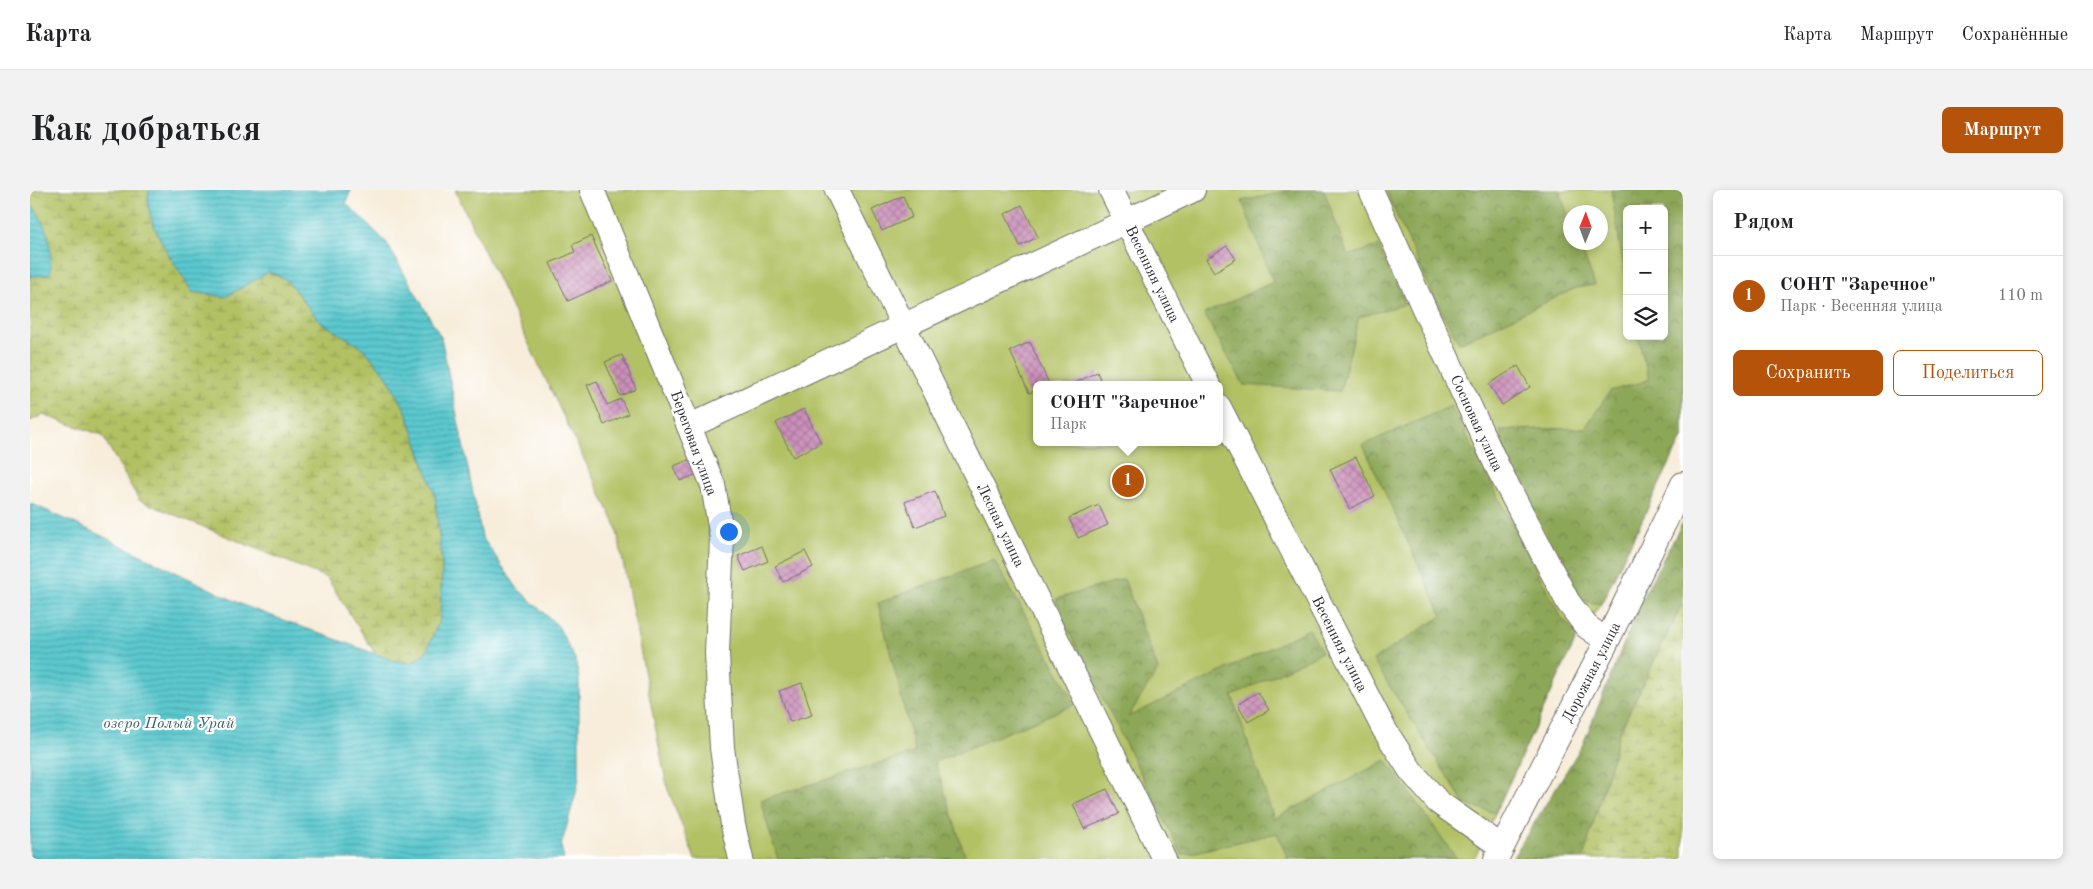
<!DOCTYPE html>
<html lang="ru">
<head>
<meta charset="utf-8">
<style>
	body { margin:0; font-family:"Old Standard TT",serif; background:#f2f2f2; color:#202124 }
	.controls { position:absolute; right:15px; top:15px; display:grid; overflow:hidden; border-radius:8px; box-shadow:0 2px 8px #0003 }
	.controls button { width:45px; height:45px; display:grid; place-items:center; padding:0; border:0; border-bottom:1px solid #e0e0e0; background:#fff; color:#202124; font:25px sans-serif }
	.compass { position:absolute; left:1533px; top:15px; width:45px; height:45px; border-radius:50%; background:#fff; box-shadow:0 2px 8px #0003; rotate:1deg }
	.you { position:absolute; left:698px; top:341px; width:18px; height:18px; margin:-12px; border:4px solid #fff; border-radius:50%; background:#1a73e8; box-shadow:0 0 0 8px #1a73e833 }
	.badge { display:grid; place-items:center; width:32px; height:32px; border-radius:50%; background:#b45309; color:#fff; font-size:16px; font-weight:700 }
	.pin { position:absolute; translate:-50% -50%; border:2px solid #fff; box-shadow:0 1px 5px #0006 }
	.popup { position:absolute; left:1003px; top:191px; width:190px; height:65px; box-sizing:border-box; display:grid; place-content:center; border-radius:8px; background:#fff; filter:drop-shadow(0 1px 4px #0005); font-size:16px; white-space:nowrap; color:#757577 }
	.popup b { font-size:19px; color:#202124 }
	.popup::after { content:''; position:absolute; left:50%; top:100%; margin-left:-10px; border:10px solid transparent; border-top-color:#fff }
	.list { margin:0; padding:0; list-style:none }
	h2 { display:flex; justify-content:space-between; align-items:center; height:65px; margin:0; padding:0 20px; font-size:21px }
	h2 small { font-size:16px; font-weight:400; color:#757577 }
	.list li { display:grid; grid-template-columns:32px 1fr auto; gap:15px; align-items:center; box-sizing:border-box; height:80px; padding:0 20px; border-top:1px solid #e0e0e0 }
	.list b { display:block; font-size:19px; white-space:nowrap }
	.list p { margin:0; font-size:16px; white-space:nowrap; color:#757577 }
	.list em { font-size:16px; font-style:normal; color:#757577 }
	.actions { display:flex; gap:10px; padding:15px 20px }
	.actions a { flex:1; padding:11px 0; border:1px solid #b45309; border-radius:8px; text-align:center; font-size:18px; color:#b45309 }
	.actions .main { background:#b45309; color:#fff }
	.icon { flex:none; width:28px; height:28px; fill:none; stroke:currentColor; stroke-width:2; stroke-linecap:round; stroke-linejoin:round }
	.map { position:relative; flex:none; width:1653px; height:669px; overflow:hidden; border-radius:8px }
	header { display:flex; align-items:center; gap:30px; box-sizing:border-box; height:70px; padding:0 25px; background:#fff; border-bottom:1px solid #e0e0e0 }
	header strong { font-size:24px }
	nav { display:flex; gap:28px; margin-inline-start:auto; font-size:18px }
	.intro { display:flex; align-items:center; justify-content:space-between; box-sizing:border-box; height:120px; padding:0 30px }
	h1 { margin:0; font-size:35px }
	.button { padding:12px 22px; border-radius:8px; background:#b45309; color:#fff; font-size:18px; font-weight:700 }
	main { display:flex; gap:30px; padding:0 30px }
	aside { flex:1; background:#fff; border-radius:8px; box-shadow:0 2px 8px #0003 }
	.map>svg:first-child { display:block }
	.green { fill:#b2c163; stroke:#6e7647; fill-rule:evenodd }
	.forest { fill:url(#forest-crowns); stroke:#5c6942 }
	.wetland { fill:url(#wetland-marsh); stroke:#6e7647 }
	.water { fill:url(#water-rules); stroke:#437a7d }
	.building { fill:url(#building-cross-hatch) }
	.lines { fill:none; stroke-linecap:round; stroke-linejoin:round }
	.street-casing { stroke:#726f68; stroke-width:26 }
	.street { stroke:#fff; stroke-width:24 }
	.labels { text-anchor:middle; stroke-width:4.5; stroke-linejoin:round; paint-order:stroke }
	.street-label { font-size:15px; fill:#2b2b2b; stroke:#fff }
	.water-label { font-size:16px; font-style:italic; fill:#3c6264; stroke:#fff }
</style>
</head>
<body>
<header>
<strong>Карта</strong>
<nav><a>Карта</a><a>Маршрут</a><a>Сохранённые</a></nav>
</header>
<div class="intro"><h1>Как добраться</h1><a class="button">Маршрут</a></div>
<main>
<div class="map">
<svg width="1653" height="669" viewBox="0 0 1653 669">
	<defs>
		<pattern id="forest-crowns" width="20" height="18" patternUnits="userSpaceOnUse" patternTransform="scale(1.25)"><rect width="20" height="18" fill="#8da759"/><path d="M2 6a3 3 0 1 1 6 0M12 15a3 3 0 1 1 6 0" fill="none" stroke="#73884a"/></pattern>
		<pattern id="wetland-marsh" width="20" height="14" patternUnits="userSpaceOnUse" patternTransform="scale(1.25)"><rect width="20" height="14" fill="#b2c163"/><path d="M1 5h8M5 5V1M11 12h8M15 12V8" fill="none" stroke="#919d52"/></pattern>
		<pattern id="water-rules" width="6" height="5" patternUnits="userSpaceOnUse" patternTransform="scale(1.25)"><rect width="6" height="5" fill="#5bc9cf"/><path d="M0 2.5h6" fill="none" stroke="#4ba3a8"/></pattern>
		<pattern id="building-cross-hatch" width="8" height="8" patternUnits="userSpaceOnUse" patternTransform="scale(1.25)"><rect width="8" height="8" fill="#cc90bb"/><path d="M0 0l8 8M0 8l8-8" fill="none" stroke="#a67698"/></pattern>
	</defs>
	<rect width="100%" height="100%" fill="#fff"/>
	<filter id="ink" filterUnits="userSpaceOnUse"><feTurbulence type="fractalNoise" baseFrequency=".02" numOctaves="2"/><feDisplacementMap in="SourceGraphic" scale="10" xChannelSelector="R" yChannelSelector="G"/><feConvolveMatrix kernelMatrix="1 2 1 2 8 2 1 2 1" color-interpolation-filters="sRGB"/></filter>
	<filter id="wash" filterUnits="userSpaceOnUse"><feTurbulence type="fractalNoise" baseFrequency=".0096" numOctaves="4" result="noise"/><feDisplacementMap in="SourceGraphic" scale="20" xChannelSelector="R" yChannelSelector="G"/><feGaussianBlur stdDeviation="1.12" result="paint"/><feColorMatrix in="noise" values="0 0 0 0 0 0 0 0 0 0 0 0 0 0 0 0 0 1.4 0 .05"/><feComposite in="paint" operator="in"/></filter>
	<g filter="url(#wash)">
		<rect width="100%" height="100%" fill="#f7edda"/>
		<path class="green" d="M425,0H1653V246L1571,414L1548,445L1444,669H665L637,597L586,336ZM1597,19H1634V146H1597ZM1540,22H1570V52H1540ZM1007,195H1189V252H1007Z"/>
		<path class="forest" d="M1263,0H1294L1318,66L1348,56L1376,114L1329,127L1310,201L1214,195L1174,124L1243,92L1212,11Z
			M1355,0H1529L1540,31V52L1549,53L1565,95L1546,98L1429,153L1407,113Z
			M1581,0H1653V246L1571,414L1547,410L1476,274L1470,240L1555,238L1580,201L1619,190L1608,146H1634V19H1597V97Z
			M1421,216L1531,427L1548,445L1465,623L1435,614L1343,470L1412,426L1333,255Z
			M1653,332V412L1590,541L1553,669H1482L1553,554L1613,406Z
			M964,370L1046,514L905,572L936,669H748L730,610L885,562L848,413Z
			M1094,389L1128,480L1098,527L1279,439L1292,462L1202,506L1244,629L1356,570L1427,669H1258L1247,643L1152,665L1033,430L1026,409Z"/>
		<path class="wetland" d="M0,0H119C112,32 146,74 162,101L195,107L239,82L257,90L289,131L333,158L357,186L376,221L405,305L412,374L410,429L396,462L382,473L365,471L346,465L297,388L109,310L72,245L13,225L0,231Z
			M1653,412V669H1553L1590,541Z"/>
		<path class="water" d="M119,0H321L316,13L356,52L411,147L452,347L488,399L528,436L545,469L549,488V586L546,603L531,656L534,669H0V313L70,345L215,416L365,471L382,473L396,462L410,429L412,374L405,305L376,221L357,186L333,158L289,131L257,90L239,82L195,107L162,102C146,74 112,32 119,0Z
			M0,13C18,33 23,58 20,84L2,87L0,86Z"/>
		<g id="blocks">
			<path class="building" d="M873,6L882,27L852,41L842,20Z
				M992,15L1008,47L990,56L975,24Z
				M561,46L582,91L538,111L520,73L545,62L542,55Z
				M1197,56L1206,69L1184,82L1176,69Z
				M1000,152L1019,194L1007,195V200L999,203L980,161Z
				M592,165L606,199L590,206L575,172Z
				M1488,176L1500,197L1472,215L1459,194Z
				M1067,182L1073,195H1041Z
				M567,191L577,215L591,209L598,224L574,235L557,195Z
				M774,219L791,253L763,267L746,233Z
				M1326,267L1345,306L1319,319L1300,279Z
				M661,269L667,284L650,291L644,276Z
				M905,301L914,326L885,337L875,312Z
				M1069,315L1078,335L1048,348L1039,328Z
				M732,356L738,371L715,381L708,366Z
				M775,361L783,377L753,392L745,376Z
				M772,493L782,525L760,532L749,501Z
				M1228,502L1239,520L1218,532L1208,514Z
				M1077,599L1089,624L1054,639L1043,614Z"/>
		</g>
	</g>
	<g filter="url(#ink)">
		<use href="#blocks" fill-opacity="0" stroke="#726f68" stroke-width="1"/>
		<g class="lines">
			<defs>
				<path id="street" d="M562,0L683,295L692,348L687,463L692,558L703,635L711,669
					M807,0L1134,669
					M1081,0L1178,195
					M1341,0L1392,114L1467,276L1538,412L1556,436L1577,451
					M1189,217L1354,539L1381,581L1408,612L1472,657
					M660,236L1163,0
					M1466,669L1577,451L1653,294"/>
			</defs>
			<use href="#street" class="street-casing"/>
			<use href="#street" class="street"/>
		</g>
	</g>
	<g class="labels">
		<g class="street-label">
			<text transform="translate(1123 84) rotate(64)" y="5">Весенняя улица</text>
			<text transform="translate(1447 233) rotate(65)" y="5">Сосновая улица</text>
			<text transform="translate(664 253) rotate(70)" y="5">Береговая улица</text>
			<text transform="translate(971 335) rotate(64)" y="5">Лесная улица</text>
			<text transform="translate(1310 454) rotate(63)" y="5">Весенняя улица</text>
			<text transform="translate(1561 482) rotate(-63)" y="5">Дорожная улица</text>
		</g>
		<g class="water-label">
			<text x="139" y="538">озеро Полый Урай</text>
		</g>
	</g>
</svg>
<div class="controls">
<button>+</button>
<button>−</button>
<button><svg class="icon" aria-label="layers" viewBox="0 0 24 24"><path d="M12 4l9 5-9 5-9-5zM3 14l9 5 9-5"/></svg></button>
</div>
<svg class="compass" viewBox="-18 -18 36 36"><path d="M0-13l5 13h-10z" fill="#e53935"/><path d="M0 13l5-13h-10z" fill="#757577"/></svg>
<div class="you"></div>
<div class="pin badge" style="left:1098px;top:291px">1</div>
<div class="popup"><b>СОНТ &quot;Заречное&quot;</b>Парк</div>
</div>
<aside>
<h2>Рядом<small></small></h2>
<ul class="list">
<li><span class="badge">1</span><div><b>СОНТ &quot;Заречное&quot;</b><p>Парк · Весенняя улица</p></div><em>110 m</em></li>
</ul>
<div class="actions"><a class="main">Сохранить</a><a>Поделиться</a></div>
</aside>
</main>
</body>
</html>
